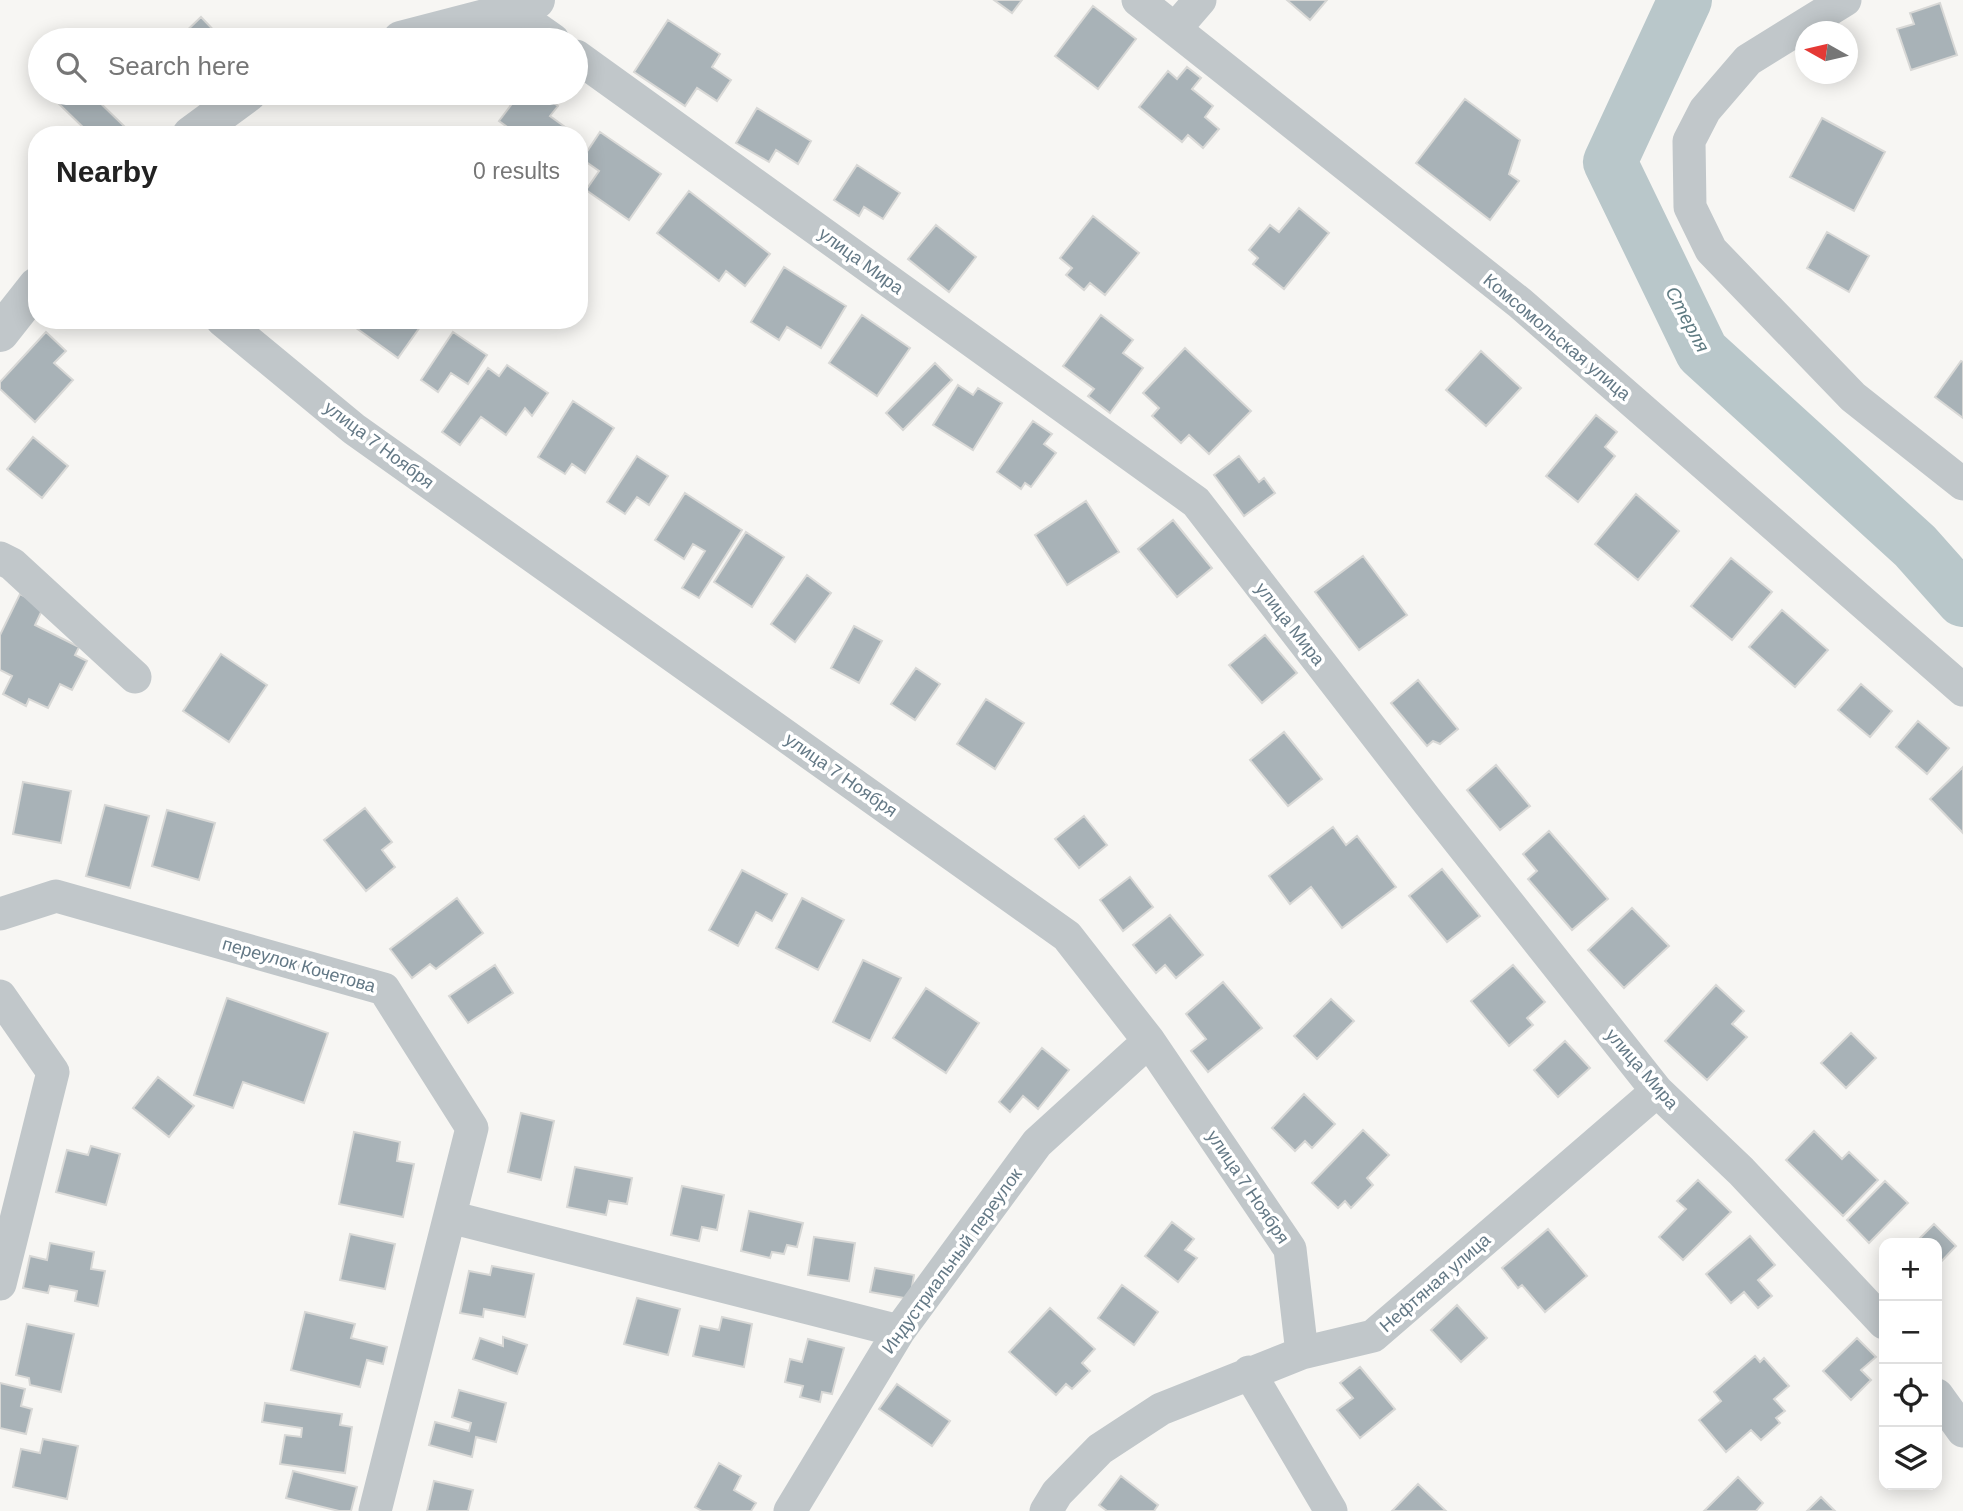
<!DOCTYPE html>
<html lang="en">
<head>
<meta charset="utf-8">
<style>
	body { margin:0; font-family:Helvetica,sans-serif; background:#f2f2f2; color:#222 }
	.controls { position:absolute; right:21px; bottom:21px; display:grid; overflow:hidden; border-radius:14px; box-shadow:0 4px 18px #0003 }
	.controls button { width:63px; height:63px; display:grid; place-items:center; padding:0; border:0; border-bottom:2px solid #e0e0e0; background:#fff; color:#222; font:35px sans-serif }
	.compass { position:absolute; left:1795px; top:21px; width:63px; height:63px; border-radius:50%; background:#fff; box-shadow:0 4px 18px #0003; rotate:278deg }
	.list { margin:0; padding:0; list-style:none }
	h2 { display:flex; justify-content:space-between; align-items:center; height:91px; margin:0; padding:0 28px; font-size:30px }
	h2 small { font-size:23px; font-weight:400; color:#767676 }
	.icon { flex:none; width:38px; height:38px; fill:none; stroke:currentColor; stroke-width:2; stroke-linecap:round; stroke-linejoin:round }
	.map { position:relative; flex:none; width:1963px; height:1511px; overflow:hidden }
	.search { position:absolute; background:#fff; box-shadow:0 4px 18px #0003; left:28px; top:28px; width:560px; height:77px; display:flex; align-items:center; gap:18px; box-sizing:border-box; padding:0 24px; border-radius:38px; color:#767676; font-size:26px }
	.panel { position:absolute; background:#fff; box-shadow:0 4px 18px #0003; left:28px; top:126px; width:560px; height:203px; border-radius:28px }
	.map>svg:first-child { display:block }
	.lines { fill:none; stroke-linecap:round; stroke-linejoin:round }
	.river { stroke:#b9c7ca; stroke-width:54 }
	.building { fill:#a8b2b7; stroke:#d8d8d6; stroke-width:2 }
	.minor { stroke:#c1c7ca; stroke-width:33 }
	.tertiary { stroke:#c1c7ca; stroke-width:38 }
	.labels { text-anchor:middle; stroke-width:7; stroke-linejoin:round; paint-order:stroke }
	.street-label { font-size:18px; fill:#647986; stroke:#fff }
	.water-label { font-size:19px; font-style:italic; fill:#5f7b82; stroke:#fff }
</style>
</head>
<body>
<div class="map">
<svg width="1963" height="1511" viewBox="0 0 1963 1511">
	<rect width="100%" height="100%" fill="#f7f6f3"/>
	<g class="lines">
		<path class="river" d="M1685,0L1610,162L1702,352L1915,546L1963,600"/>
	</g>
	<path class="building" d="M994,0H1022L1012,13Z
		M1287,0H1327L1310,20Z
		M1940,3L1957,55L1911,70L1897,29L1914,24L1910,13Z
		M1093,6L1136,39L1098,89L1055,56Z
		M201,17L223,40H177Z
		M668,20L720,54L712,67L731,80L717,101L697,88L685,106L634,72Z
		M1187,67L1201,78L1192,89L1213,106L1205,117L1219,129L1203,148L1188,135L1182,142L1139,107L1168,71L1177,79Z
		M66,93H90L126,128L119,135H91L57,102Z
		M520,93H540L558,106L550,116L565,127L559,135H518L499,121Z
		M1465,99L1520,140L1509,174L1519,181L1490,220L1416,163Z
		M757,108L811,141L798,164L776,150L769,162L736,143Z
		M1822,118L1885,152L1854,211L1790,177Z
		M600,132L661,174L629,220L586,190L599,171L582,159Z
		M857,165L900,193L883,219L864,207L859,216L834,200Z
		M689,191L770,254L745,286L726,271L719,281L657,233Z
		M1299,208L1329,233L1284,289L1253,264L1258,258L1249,250L1270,225L1279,232Z
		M1093,216L1139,253L1105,295L1090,283L1084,290L1066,275L1072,268L1060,258Z
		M936,225L976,257L949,292L908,259Z
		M1827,232L1869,256L1849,292L1807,268Z
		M784,267L846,306L821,348L787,327L779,340L751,322Z
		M862,315L910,348L877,396L829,363Z
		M1101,315L1133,340L1123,353L1143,368L1110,413L1088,396L1094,389L1063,366Z
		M345,320H425L398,358Z
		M46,332L66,351L54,363L73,380L35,422L0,389V382Z
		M453,332L487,355L468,384L451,373L438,392L421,380Z
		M1185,348L1251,411L1209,454L1189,435L1181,443L1152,416L1159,408L1143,393Z
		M1481,351L1521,388L1486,426L1446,390Z
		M1961,361L1963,362V418L1935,397Z
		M935,363L952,380L903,430L886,413Z
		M507,365L548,393L532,416L525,408L506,435L481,417L460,445L442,432L488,368L499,376Z
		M958,385L973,395L978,388L1002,403L973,450L933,425Z
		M573,401L614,428L585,473L572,464L565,474L538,457Z
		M1596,415L1617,432L1605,447L1615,456L1578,502L1546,476Z
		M1033,421L1052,434L1044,444L1056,453L1031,487L1025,483L1021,489L997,472Z
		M33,437L68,466L42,498L7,469Z
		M637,456L668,476L649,505L637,497L625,514L607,502Z
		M1239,456L1259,482L1264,478L1275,493L1244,516L1214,475Z
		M685,493L742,530L699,598L682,588L705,551L693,544L684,559L655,540Z
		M1636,494L1679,531L1638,580L1595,544Z
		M1086,501L1119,552L1067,585L1035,535Z
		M1173,520L1212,568L1177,597L1138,549Z
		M746,532L784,557L752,607L714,582Z
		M1363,556L1407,615L1359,650L1315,592Z
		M1731,558L1772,592L1732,640L1691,606Z
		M807,575L831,593L795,642L771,624Z
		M20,594L44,606L35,625L79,647L75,655L87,661L72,690L60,684L48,708L29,699L26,706L3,694L12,676L0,670V635Z
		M1782,610L1828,650L1795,687L1749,647Z
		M854,626L882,641L859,683L831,668Z
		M1265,635L1297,673L1262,703L1229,665Z
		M221,654L267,685L229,742L183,711Z
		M916,668L940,684L915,720L891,704Z
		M1418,680L1458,729L1440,744L1433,741L1427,746L1391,703Z
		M1861,684L1892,711L1870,737L1838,710Z
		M986,699L1024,723L995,769L957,744Z
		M1918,721L1949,748L1927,774L1896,747Z
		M1284,732L1322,779L1288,806L1250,760Z
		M1496,765L1530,806L1500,830L1467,790Z
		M1963,767V833L1930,799Z
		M23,782L71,791L61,843L13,834Z
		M105,805L149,816L130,888L86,876Z
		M365,808L392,842L382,850L395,867L366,891L324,840Z
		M167,810L215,823L199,880L152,866Z
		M1084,816L1107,845L1079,868L1055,839Z
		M1333,827L1346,845L1357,836L1396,887L1342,928L1311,887L1290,904L1269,876Z
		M1549,831L1608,899L1572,930L1528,879L1537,871L1523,854Z
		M1442,869L1480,916L1447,942L1409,896Z
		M742,870L787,894L772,921L756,912L738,946L709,930Z
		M1130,877L1153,907L1123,931L1100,900Z
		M457,898L483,933L436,969L430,964L412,978L390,949Z
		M802,898L844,920L818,970L776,948Z
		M1632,908L1669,946L1624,988L1588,950Z
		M1170,915L1203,955L1176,978L1165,965L1156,973L1133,945Z
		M863,960L901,978L870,1041L833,1022Z
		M495,965L513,993L468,1023L449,996Z
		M1513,965L1545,1002L1527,1018L1533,1025L1509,1046L1471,1001Z
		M1223,982L1262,1028L1208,1072L1191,1051L1206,1039L1186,1014Z
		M1716,985L1744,1011L1732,1024L1747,1037L1707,1080L1665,1041Z
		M926,988L979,1023L946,1073L893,1038Z
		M227,998L328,1033L304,1103L243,1082L233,1108L194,1095Z
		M1331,999L1354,1021L1317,1059L1294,1036Z
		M1851,1033L1876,1058L1846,1088L1821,1063Z
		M1565,1041L1590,1068L1558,1097L1534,1070Z
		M1042,1048L1069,1070L1038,1109L1023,1096L1010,1112L999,1102Z
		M158,1077L194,1106L169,1137L133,1108Z
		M1304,1094L1335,1124L1312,1148L1305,1141L1295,1151L1272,1128Z
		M521,1113L554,1121L541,1180L508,1172Z
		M1363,1130L1389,1155L1367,1178L1373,1185L1351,1208L1345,1201L1338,1208L1312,1183Z
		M1814,1131L1842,1159L1849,1152L1878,1180L1843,1216L1786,1160Z
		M354,1132L400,1142L397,1161L414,1164L403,1217L339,1204Z
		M91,1146L120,1154L106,1205L56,1192L67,1150L88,1155Z
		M575,1167L632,1178L627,1204L609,1201L606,1215L567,1207Z
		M1698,1180L1731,1212L1683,1260L1659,1237L1686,1209L1677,1201Z
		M1885,1181L1908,1203L1869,1243L1847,1220Z
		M682,1186L724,1195L717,1230L702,1227L699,1241L671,1235Z
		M749,1211L803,1223L797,1247L787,1245L784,1254L772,1252L770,1258L741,1251Z
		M1172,1222L1194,1239L1185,1250L1197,1258L1178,1282L1145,1256Z
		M1934,1224L1956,1246L1937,1266V1243H1915Z
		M1548,1229L1587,1276L1545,1312L1522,1285L1518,1288L1502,1268Z
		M350,1234L395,1244L385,1289L340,1280Z
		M1750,1236L1775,1265L1758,1280L1772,1296L1758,1308L1744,1292L1731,1303L1706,1274Z
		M814,1237L855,1243L849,1281L808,1275Z
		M50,1243L94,1252L91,1269L105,1271L98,1306L75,1301L77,1291L50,1286L48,1293L23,1288L30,1256L47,1260Z
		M492,1266L534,1274L525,1317L484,1309L483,1317L460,1313L469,1271L490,1275Z
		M875,1268L914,1275L910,1299L870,1292Z
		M1122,1285L1158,1312L1134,1345L1098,1318Z
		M637,1298L680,1309L668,1355L624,1344Z
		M1457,1305L1487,1338L1461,1362L1431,1330Z
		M1050,1308L1095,1349L1082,1363L1090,1371L1072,1389L1066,1384L1056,1395L1009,1352Z
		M305,1312L355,1324L351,1338L387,1347L383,1364L367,1360L360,1387L291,1370Z
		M722,1317L752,1324L744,1367L693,1356L700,1326L719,1330Z
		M27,1324L74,1334L61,1392L30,1385L29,1378L16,1375Z
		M503,1337L527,1345L517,1374L473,1359L480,1338L503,1346Z
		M1857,1338L1876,1357L1861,1370L1871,1380L1851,1400L1823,1371Z
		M808,1339L844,1348L832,1394L822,1392L820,1402L800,1397L803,1386L785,1382L790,1359L802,1362Z
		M1755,1356L1760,1362L1764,1358L1789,1386L1774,1399L1785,1411L1776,1418L1780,1423L1761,1440L1751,1430L1726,1452L1699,1420L1721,1401L1714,1392Z
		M1360,1367L1395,1409L1360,1438L1337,1410L1353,1398L1340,1383Z
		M0,1383L25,1389L21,1406L32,1409L26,1434L0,1428Z
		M897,1384L950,1421L932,1446L879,1409Z
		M459,1390L506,1403L496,1442L476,1437L472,1457L429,1445L435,1422L469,1431L471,1423L452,1417Z
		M265,1403L342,1414L340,1425L352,1427L345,1473L280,1464L285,1435L301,1437L302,1428L262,1422Z
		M43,1439L78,1446L67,1499L13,1487L21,1449L40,1453Z
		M719,1463L741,1476L734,1490L756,1503L751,1511H702L695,1507Z
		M293,1471L357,1487L351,1511H339L286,1498Z
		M1121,1476L1158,1505L1154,1511H1107L1099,1505Z
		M1738,1477L1763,1503L1756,1511H1704Z
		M434,1481L473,1490L468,1511H427Z
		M1418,1484L1446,1511H1392Z
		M1821,1497L1835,1511H1807Z"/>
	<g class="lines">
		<path class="minor" d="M1138,0L1520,303L1963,690
			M1845,0L1748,60L1705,110L1689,141L1690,207L1711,250L1853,397L1963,484
			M512,11L553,40
			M1175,29L1200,0
			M576,56L1196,502L1428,802L1657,1091L1741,1171L1884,1323
			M222,320L354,429L1067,936L1149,1041L1290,1249L1302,1353
			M0,558L12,564L135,677
			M0,914L56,896L384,989L472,1128L375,1511
			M0,996L53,1072L0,1284
			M450,1217L899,1331
			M1249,1372L1331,1511
			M1937,1395L1963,1431
			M790,1511L899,1331L1037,1143L1149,1041
			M1046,1511L1057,1493L1100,1449L1161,1409L1302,1353L1373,1336L1657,1091"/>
		<path class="tertiary" d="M401,40L512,11L536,0
			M191,135L248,93
			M0,333L37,286"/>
	</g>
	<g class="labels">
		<g class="street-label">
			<text transform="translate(861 261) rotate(36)" y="6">улица Мира</text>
			<text transform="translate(1557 337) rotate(40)" y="6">Комсомольская улица</text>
			<text transform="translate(379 445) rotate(37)" y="6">улица 7 Ноября</text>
			<text transform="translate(1290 624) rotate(52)" y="6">улица Мира</text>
			<text transform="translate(841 775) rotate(35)" y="6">улица 7 Ноября</text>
			<text transform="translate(299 965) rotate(16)" y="6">переулок Кочетова</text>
			<text transform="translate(1642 1069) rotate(49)" y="6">улица Мира</text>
			<text transform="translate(1248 1187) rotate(56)" y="6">улица 7 Ноября</text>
			<text transform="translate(952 1261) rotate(-54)" y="6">Индустриальный переулок</text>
			<text transform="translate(1435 1283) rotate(-41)" y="6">Нефтяная улица</text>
		</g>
		<g class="water-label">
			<text transform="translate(1688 319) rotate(62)" y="7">Стерля</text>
		</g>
	</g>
</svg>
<div class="controls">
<button>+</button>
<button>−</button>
<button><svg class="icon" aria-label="locate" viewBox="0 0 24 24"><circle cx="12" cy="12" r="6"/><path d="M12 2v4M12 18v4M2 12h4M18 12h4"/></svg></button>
<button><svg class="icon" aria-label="layers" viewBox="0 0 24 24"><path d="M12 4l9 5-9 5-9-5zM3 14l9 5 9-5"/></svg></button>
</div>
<svg class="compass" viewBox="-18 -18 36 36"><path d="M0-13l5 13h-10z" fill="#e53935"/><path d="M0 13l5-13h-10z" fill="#767676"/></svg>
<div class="search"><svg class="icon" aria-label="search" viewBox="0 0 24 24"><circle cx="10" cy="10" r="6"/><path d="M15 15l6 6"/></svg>Search here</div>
<section class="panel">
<h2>Nearby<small>0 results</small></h2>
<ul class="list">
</ul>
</section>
</div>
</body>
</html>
